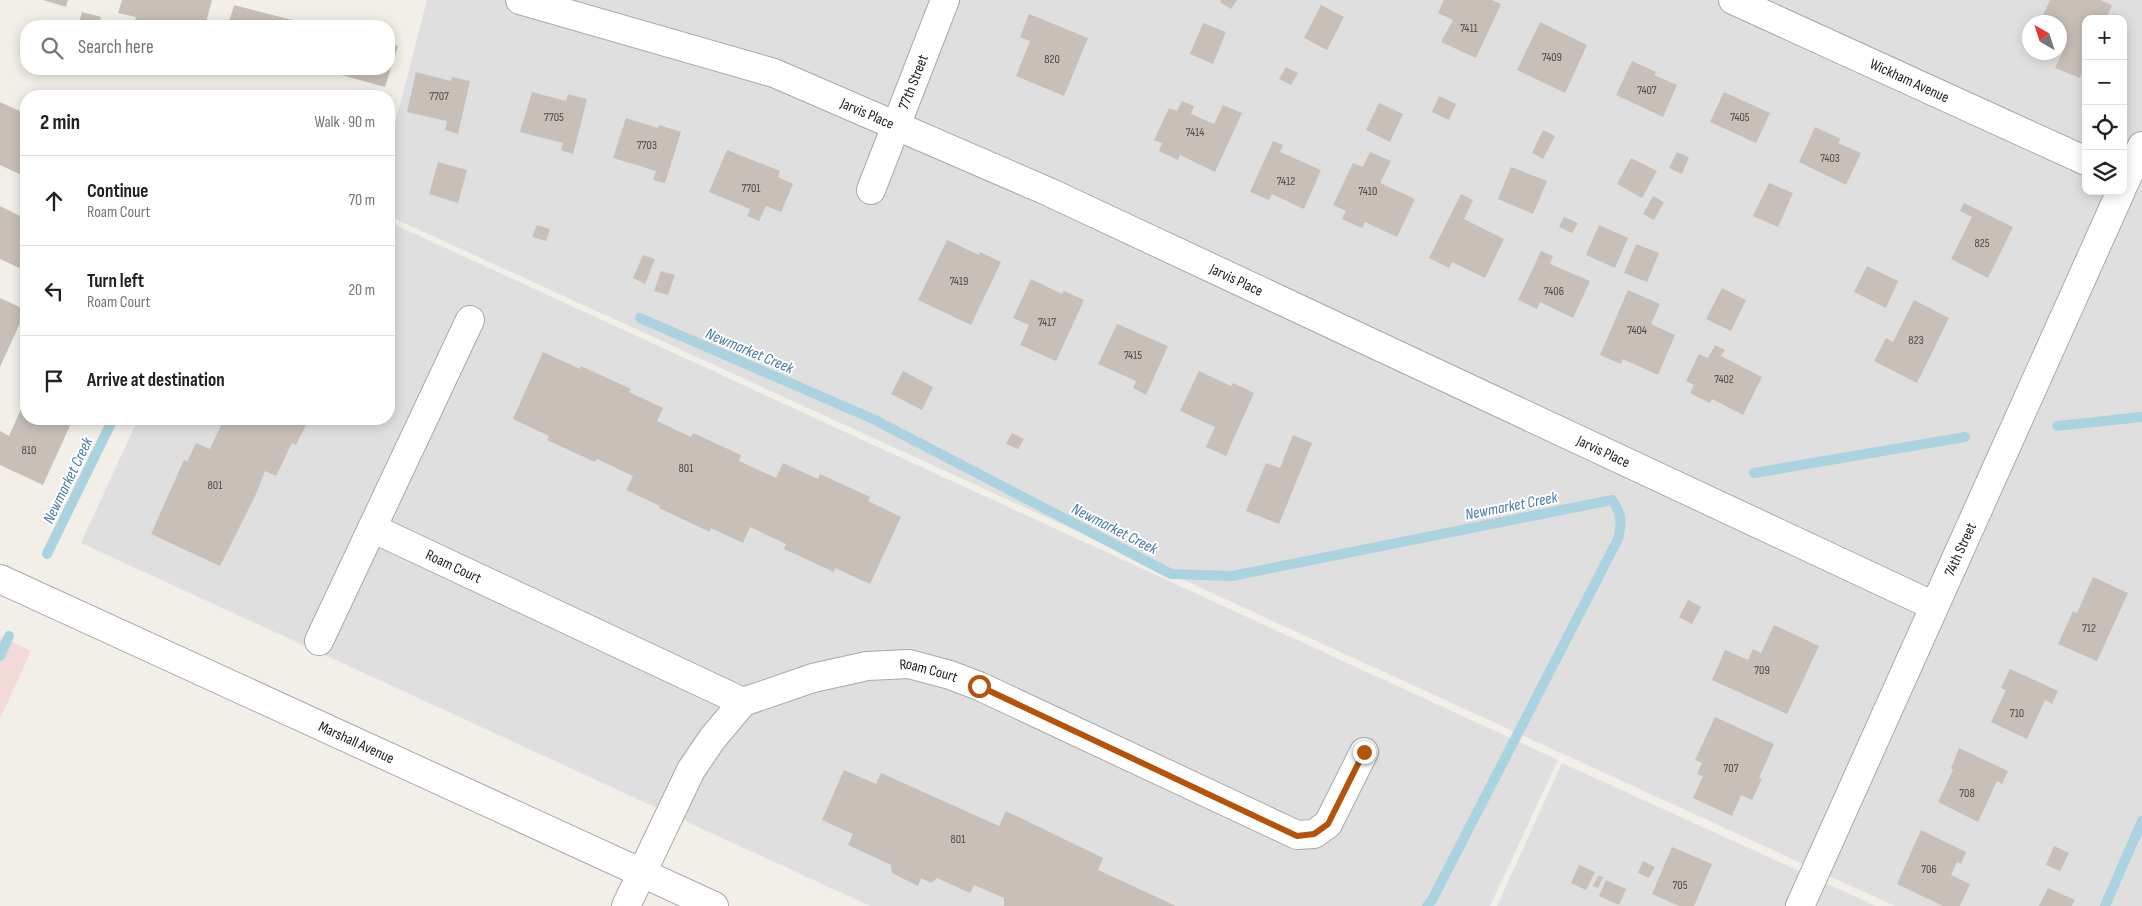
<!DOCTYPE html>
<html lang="en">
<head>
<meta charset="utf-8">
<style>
	body { margin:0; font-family:"Sofia Sans Condensed",sans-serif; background:#f2f2f2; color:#202124 }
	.controls { position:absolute; right:15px; top:15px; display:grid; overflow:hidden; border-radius:10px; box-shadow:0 2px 12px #0003 }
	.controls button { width:45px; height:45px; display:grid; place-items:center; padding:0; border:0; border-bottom:1px solid #e0e0e0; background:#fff; color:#202124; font:25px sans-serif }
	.compass { position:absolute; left:2022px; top:15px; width:45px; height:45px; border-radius:50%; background:#fff; box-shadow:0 2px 12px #0003; rotate:321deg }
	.stop { position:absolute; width:15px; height:15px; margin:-11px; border:4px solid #b45309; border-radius:50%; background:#fff }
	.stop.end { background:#b45309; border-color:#fff; box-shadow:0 1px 5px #0008 }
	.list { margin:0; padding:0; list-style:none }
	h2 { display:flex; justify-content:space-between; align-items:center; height:65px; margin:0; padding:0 20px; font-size:21px }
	h2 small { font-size:16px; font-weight:400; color:#757577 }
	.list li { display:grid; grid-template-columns:32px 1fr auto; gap:15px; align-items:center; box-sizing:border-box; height:90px; padding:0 20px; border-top:1px solid #e0e0e0 }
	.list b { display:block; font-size:19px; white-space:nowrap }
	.list p { margin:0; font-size:16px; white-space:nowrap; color:#757577 }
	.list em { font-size:16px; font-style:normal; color:#757577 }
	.icon { flex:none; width:28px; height:28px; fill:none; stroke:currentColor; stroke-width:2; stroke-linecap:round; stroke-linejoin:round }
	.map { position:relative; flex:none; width:2142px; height:906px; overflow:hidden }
	.search { position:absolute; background:#fff; box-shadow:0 2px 12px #0003; left:20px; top:20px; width:375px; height:55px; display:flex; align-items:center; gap:12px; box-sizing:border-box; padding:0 18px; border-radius:20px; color:#757577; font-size:19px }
	.panel { position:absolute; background:#fff; box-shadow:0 2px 12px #0003; left:20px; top:90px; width:375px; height:335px; border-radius:20px }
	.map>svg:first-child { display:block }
	.residential { fill:#e0dfdf; fill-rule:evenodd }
	.commercial { fill:#f2dad9 }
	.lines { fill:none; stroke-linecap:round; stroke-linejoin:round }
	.stream { stroke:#aad3df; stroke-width:10 }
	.building { fill:#c7bfb8 }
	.minor-casing { stroke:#a9a9a9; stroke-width:30 }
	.tertiary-casing { stroke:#a9a9a9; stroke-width:30 }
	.minor { stroke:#fff; stroke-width:28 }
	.tertiary { stroke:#fff; stroke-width:28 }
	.route { stroke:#b45309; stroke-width:6 }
	.labels { text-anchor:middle; stroke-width:4; stroke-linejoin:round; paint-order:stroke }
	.number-label { font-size:12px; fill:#4b4948 }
	.street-label { font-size:15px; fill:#222; stroke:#fff }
	.water-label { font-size:16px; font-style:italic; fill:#4a7aab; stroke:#fff }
</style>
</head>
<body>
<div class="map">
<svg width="2142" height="906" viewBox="0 0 2142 906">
	<rect width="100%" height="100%" fill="#f2efe9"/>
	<path class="residential" d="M427,0H2142V906H1895L389,216V147ZM2086,19H2123V191H2086ZM2030,22H2060V52H2030Z
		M389,222L1558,760L1490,906H870L81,543L138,419H389Z
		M1562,763L1876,906H1497Z"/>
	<path class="commercial" d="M0,636L31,651L0,719Z"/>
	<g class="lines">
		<path class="stream" d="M640,318L873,419L1171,574L1232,576L1612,500C1622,514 1622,522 1618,539L1432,900L1427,906
			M2057,426L2142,417
			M1754,473L1965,437
			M47,554L113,419
			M0,656L9,636
			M2105,906L2142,821"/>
	</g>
	<path class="building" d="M43,0H68L66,7Z
		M122,0H212L205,26H134L136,17L118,13Z
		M1221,0H1237L1231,9L1220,2Z
		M1444,0H1492L1501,4L1476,58L1441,42L1453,20L1438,13Z
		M2050,0H2100L2112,5L2106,19H2086V64L2080,78L2055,68L2065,47L2060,45V22H2040Z
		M234,5L300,22L299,26H228Z
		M1321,5L1344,17L1327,50L1304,38Z
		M82,12L101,17L98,26H78Z
		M1029,14L1088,38L1064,96L1016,76L1030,41L1020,37Z
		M1540,22L1587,45L1565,93L1517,70Z
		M1203,23L1226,32L1213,64L1190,54Z
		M389,44L398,46L385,87L320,69H389Z
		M1632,61L1656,72L1654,75L1677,85L1663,117L1616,95Z
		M1286,67L1298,73L1291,85L1279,79Z
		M416,72L451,81L452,77L470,81L458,134L445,130L447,121L407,112Z
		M172,90L190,96H170Z
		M532,92L566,101L568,94L587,99L573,154L561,150L563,143L520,132Z
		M1724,92L1770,113L1756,143L1710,122Z
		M1439,96L1456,104L1449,120L1432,112Z
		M1182,101L1194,106L1191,114L1214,124L1223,105L1242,113L1215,172L1180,155L1178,160L1159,151L1162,143L1154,140L1169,108L1177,111Z
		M0,102L26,114V177L0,165Z
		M1379,103L1403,114L1390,142L1366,130Z
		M626,118L658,128L659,125L681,132L665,183L653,180L656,171L613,158Z
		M1815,127L1841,139L1838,143L1861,153L1846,185L1799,162Z
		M1543,130L1555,136L1543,159L1532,153Z
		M1273,141L1283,145L1280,152L1321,170L1304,209L1272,194L1269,200L1250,192Z
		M727,150L780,171L778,177L793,184L781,212L766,206L759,221L747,216L750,209L709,192Z
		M1370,152L1391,161L1380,183L1415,199L1397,237L1365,222L1362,228L1342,219L1346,211L1333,205L1353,163L1363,167Z
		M1677,152L1689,157L1682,174L1669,168Z
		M1631,158L1657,171L1642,198L1617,184Z
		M438,162L467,170L458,203L429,194Z
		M1511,167L1547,181L1533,214L1498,199Z
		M1769,183L1793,193L1778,227L1753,216Z
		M1461,194L1473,200L1464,219L1504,239L1485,278L1452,262L1449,268L1429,258Z
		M1653,196L1664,202L1654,220L1643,214Z
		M1964,203L2013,227L1988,278L1951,259L1972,217L1960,211Z
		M0,206L26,219V271L0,259Z
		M1564,217L1578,223L1572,233L1559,227Z
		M537,225L550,229L546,241L532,237Z
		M1599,225L1628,238L1615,268L1586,255Z
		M947,240L979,255L980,252L1001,262L971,325L918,300Z
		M1636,244L1659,253L1647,282L1624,273Z
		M1541,251L1553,256L1550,264L1590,281L1573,318L1540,302L1537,309L1518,300Z
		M643,255L655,259L645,284L633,278Z
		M1867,266L1898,281L1886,308L1854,292Z
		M661,271L675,275L668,295L654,291Z
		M1031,279L1062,294L1064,291L1084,300L1056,361L1020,345L1029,325L1013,318Z
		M1722,288L1746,300L1731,331L1706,319Z
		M1628,290L1660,304L1651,324L1675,335L1658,375L1623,359L1621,364L1600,355Z
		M0,298L26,310L0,367Z
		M1914,300L1949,318L1917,383L1874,361L1886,338L1893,342Z
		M1117,324L1168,346L1146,395L1133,388L1136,381L1098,364Z
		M1715,345L1725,350L1721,356L1762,377L1743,415L1712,399L1710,403L1690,393L1694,385L1686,381L1699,354L1708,358Z
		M543,352L580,369L581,366L631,389L629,392L663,408L657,421L691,437L693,433L741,455L739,461L776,478L783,463L818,479L820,474L870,497L868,501L901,517L870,584L835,568L834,572L784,549L786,544L750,527L743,543L711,528L710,532L659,508L660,506L626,490L633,476L597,459L595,462L547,440L549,436L513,419Z
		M903,371L933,387L922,410L891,394Z
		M1199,371L1231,386L1233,383L1254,393L1226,456L1206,447L1215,427L1180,411Z
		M26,398V419H73L43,485L0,465V431L9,436Z
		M224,419H309L296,445L292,443L276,476L265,471L256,494L220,566L151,534L184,460L187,462L196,443L210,449Z
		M1012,433L1024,439L1018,449L1006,444Z
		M1293,435L1312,443L1279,524L1246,511L1266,463L1280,468Z
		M2093,577L2128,593L2097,661L2058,644L2073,611L2077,613Z
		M1688,600L1701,607L1692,624L1679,617Z
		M1774,625L1819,646L1787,714L1712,680L1725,650L1748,660L1753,649L1761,653Z
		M2010,669L2058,691L2052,704L2045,700L2027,739L1991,722L2006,690L2001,688Z
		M1715,717L1774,744L1759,778L1762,779L1752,800L1741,795L1732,816L1693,798L1703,776L1697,774L1702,763L1695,760Z
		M1959,748L2008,771L2002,784L1997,781L1978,822L1938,802L1953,770L1951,768Z
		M844,770L876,784L881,773L999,826L1006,811L1103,858L1098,870L1176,906H1004V898L974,885L970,893L937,878L931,883L921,878L918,886L892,873L891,865L848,845L853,834L822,820Z
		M1921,830L1966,852L1961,864L1957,862L1951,875L1970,884L1960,906H1943L1897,884Z
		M2054,846L2069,853L2060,871L2046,865Z
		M1672,847L1712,864L1694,906H1679L1652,894Z
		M1643,861L1655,867L1649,878L1638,873Z
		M1579,865L1595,872L1586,890L1571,883Z
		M1598,876L1603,877L1598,888L1593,886Z
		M1606,880L1626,889L1619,905L1599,896Z
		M2048,888L2075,900L2072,906H2039Z"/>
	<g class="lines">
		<defs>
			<g id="minor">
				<path id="s1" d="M520,0L774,73L1049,192L1934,606"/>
				<path id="s2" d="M1733,0L2086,161"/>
				<path d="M2123,186L2142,146"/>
				<path id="s3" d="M871,190L945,0"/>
				<path id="s4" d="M372,528L743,702"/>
				<path d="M319,641L470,320"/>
				<path id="s5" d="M626,906L691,770L712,739L743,702L813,678L867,666L909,664L950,675L979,686L1297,835L1314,834L1328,824L1364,752"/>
				<path id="s6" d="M1800,906L2121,191"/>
			</g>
			<g id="tertiary">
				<path id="s7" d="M0,579L714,906"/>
			</g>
		</defs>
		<use href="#minor" class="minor-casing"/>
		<use href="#tertiary" class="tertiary-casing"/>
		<use href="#minor" class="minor"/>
		<use href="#tertiary" class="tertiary"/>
	</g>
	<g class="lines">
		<path class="route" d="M979,686L1297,836L1314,834L1328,824L1364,752"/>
	</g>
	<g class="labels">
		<g class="number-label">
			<text x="1469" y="32">7411</text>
			<text x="1552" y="61">7409</text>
			<text x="1052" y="63">820</text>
			<text x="1647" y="94">7407</text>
			<text x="439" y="100">7707</text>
			<text x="554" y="121">7705</text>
			<text x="1740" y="121">7405</text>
			<text x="1195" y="136">7414</text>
			<text x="647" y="149">7703</text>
			<text x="1830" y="162">7403</text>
			<text x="1286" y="185">7412</text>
			<text x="751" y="192">7701</text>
			<text x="1368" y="195">7410</text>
			<text x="1982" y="247">825</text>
			<text x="959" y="285">7419</text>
			<text x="1554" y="295">7406</text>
			<text x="1047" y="326">7417</text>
			<text x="1637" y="334">7404</text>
			<text x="1916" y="344">823</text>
			<text x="1133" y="359">7415</text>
			<text x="1724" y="383">7402</text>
			<text x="29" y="454">810</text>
			<text x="686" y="472">801</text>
			<text x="215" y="489">801</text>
			<text x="2089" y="632">712</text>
			<text x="1762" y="674">709</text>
			<text x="2017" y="717">710</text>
			<text x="1731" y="772">707</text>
			<text x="1967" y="797">708</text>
			<text x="958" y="843">801</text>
			<text x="1929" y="873">706</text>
			<text x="1680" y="889">705</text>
		</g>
		<g class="street-label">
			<text dy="5" stroke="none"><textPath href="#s3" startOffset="116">77th Street</textPath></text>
			<text dy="5" stroke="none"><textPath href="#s2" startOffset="194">Wickham Avenue</textPath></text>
			<text dy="5" stroke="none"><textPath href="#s1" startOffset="366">Jarvis Place</textPath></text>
			<text dy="5" stroke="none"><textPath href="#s1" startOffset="771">Jarvis Place</textPath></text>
			<text dy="5" stroke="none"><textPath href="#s1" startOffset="1176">Jarvis Place</textPath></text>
			<text dy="5" stroke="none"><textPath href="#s6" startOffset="391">74th Street</textPath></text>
			<text dy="5" stroke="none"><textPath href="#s4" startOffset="90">Roam Court</textPath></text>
			<text dy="5" stroke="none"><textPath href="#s5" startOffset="428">Roam Court</textPath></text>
			<text dy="5" stroke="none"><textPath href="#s7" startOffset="392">Marshall Avenue</textPath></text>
		</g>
		<g class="water-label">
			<text transform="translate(750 350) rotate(23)" y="6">Newmarket Creek</text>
			<text transform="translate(67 480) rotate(-64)" y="6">Newmarket Creek</text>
			<text transform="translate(1511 505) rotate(-11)" y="6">Newmarket Creek</text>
			<text transform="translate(1115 528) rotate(27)" y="6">Newmarket Creek</text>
		</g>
	</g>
</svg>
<div class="controls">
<button>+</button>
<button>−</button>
<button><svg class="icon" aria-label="locate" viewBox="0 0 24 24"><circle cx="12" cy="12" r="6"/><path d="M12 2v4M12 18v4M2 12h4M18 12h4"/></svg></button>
<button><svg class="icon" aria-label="layers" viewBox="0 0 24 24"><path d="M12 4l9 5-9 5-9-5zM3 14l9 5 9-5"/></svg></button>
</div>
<svg class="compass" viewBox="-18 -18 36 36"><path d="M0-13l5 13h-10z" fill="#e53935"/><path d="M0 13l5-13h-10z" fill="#757577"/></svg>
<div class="stop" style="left:979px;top:686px"></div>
<div class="stop end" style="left:1364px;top:752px"></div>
<div class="search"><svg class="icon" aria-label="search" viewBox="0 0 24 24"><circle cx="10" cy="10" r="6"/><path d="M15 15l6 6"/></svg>Search here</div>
<section class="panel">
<h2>2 min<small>Walk · 90 m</small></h2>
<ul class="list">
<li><svg class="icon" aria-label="ahead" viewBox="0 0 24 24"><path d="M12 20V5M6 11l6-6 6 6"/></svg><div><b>Continue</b><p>Roam Court</p></div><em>70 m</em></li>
<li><svg class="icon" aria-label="left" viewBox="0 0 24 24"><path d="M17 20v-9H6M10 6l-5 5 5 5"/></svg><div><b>Turn left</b><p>Roam Court</p></div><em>20 m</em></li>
<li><svg class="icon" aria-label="arrive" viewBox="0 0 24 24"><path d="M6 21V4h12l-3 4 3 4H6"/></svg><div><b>Arrive at destination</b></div></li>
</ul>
</section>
</div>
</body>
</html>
